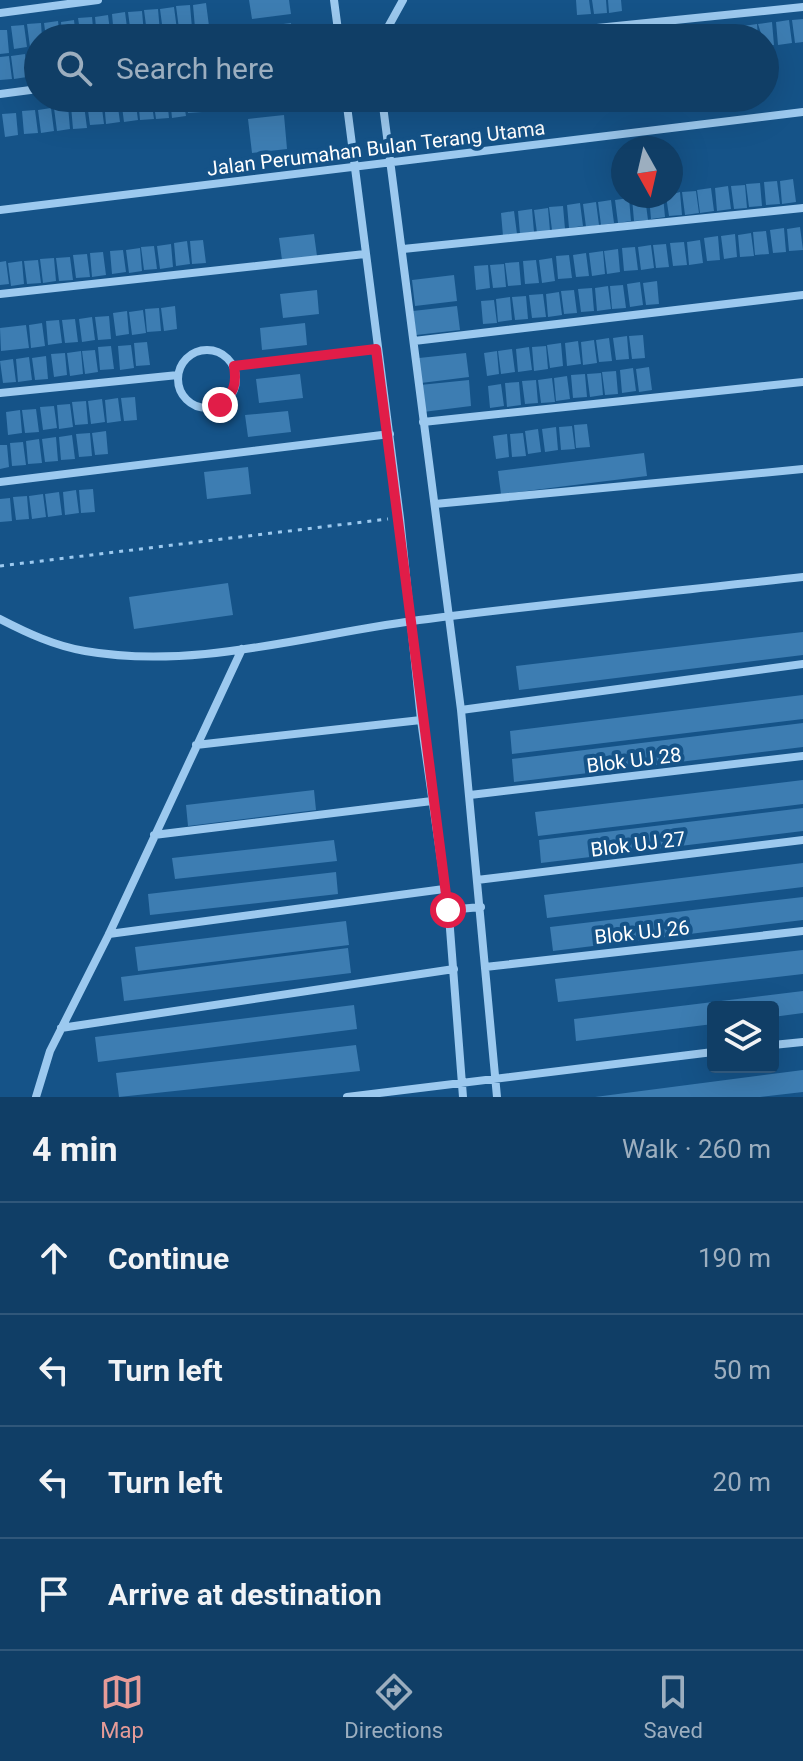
<!DOCTYPE html>
<html lang="en">
<head>
<meta charset="utf-8">
<style>
	body { margin:0; font-family:Roboto,sans-serif; background:#19456c; color:#f1f3f6 }
	.controls { position:absolute; right:24px; bottom:24px; display:grid; overflow:hidden; border-radius:8px; box-shadow:0 8px 32px #0002 }
	.controls button { width:72px; height:72px; display:grid; place-items:center; padding:0; border:0; border-bottom:2px solid #30577a; background:#103e66; color:#f1f3f6; font:40px sans-serif }
	.compass { position:absolute; left:611px; top:136px; width:72px; height:72px; border-radius:50%; background:#103e66; box-shadow:0 8px 32px #0002; rotate:172deg }
	.stop { position:absolute; width:24px; height:24px; margin:-18px; border:6px solid #e11d48; border-radius:50%; background:#fff }
	.stop.end { background:#e11d48; border-color:#fff; box-shadow:0 2px 8px #0008 }
	.list { margin:0; padding:0; list-style:none }
	h2 { display:flex; justify-content:space-between; align-items:center; height:104px; margin:0; padding:0 32px; font-size:34px }
	h2 small { font-size:26px; font-weight:400; color:#9caebf }
	.list li { display:grid; grid-template-columns:52px 1fr auto; gap:24px; align-items:center; box-sizing:border-box; height:112px; padding:0 32px; border-top:2px solid #30577a }
	.list b { display:block; font-size:30px; white-space:nowrap }
	.list em { font-size:26px; font-style:normal; color:#9caebf }
	.icon { flex:none; width:44px; height:44px; fill:none; stroke:currentColor; stroke-width:2; stroke-linecap:round; stroke-linejoin:round }
	.map { position:relative; flex:none; width:803px; height:1097px; overflow:hidden }
	.search { position:absolute; background:#103e66; box-shadow:0 8px 32px #0002; left:24px; right:24px; top:24px; height:88px; display:flex; align-items:center; gap:20px; box-sizing:border-box; padding:0 28px; border-radius:44px; color:#9caebf; font-size:30px }
	.sheet { height:552px; background:#103e66 }
	nav { display:flex; justify-content:space-around; align-items:center; box-sizing:border-box; height:112px; border-top:2px solid #30577a; background:#103e66; font-size:22px; color:#9caebf }
	nav a { display:grid; justify-items:center; gap:4px }
	nav .on { color:#e69b98 }
	.map>svg:first-child { display:block }
	.building { fill:#3d7db2 }
	.lines { fill:none; stroke-linecap:round; stroke-linejoin:round }
	.path { stroke:#9cc9ef; stroke-width:3; stroke-dasharray:4 6; stroke-linecap:butt }
	.street { stroke:#9cc9ef; stroke-width:8 }
	.route { stroke:#e11d48; stroke-width:10 }
	.labels { text-anchor:middle; stroke-width:8; stroke-linejoin:round; paint-order:stroke }
	.street-label { font-size:20px; fill:#fff; stroke:#155388 }
</style>
</head>
<body>
<div class="map">
<svg width="803" height="1097" viewBox="0 0 803 1097">
	<rect width="100%" height="100%" fill="#155388"/>
	<path class="building" d="M249,0H289L291,14L252,19Z
		M576,0H589L591,14L577,15Z
		M592,0H606L607,13L594,14Z
		M608,0H621L622,11L609,13Z
		M206,3L209,26L195,28L193,5Z
		M190,5L192,28L179,29L176,6Z
		M174,7L177,30L163,32L160,9Z
		M158,9L160,32L147,33L144,10Z
		M142,11L144,34L131,35L128,12Z
		M125,12L128,35L114,37L112,14Z
		M108,15L111,38H97L95,17Z
		M92,17L94,38H81L78,18Z
		M803,19V42L795,43L792,20Z
		M74,20L76,38H62L61,22Z
		M789,20L792,43L778,45L776,22Z
		M58,21L60,38H46L44,23Z
		M772,22L774,45L765,46L758,24Z
		M41,23L42,38H38V47H30L27,24Z
		M291,23L292,38H254L253,28Z
		M757,24L758,38H745L743,26Z
		M24,25L27,47L14,49L11,26Z
		M0,30H7L9,53L0,54Z
		M38,53V76L30,77L28,54Z
		M25,54L27,77L14,79L11,56Z
		M9,56L12,79L0,80V57Z
		M135,98L138,120L124,122L121,99Z
		M138,98H151L154,119L140,120Z
		M153,98H167L169,118L156,119Z
		M170,98H183L186,116L172,118Z
		M186,98H200L202,112L188,113Z
		M203,98H217L218,110L204,112Z
		M220,98H234L235,109L222,111Z
		M258,98H298L299,102L259,106Z
		M117,100L120,122L106,124L104,101Z
		M101,101L104,124L90,125L87,103Z
		M84,105L87,128L73,129L71,106Z
		M68,106L70,129L57,131L54,108Z
		M51,108L54,131L41,133L38,110Z
		M35,110L38,133L24,134L22,111Z
		M16,113L18,135L5,137L2,114Z
		M284,115L287,149L252,153L248,119Z
		M793,179L796,202L782,204L780,181Z
		M777,181L780,204L766,205L764,182Z
		M760,183L762,206L749,207L746,184Z
		M745,185L747,208L734,209L731,186Z
		M728,186L731,209L717,211L715,188Z
		M711,188L714,211L700,213L697,190Z
		M696,191L699,213L685,215L682,192Z
		M680,192L682,215L669,216L666,196Z
		M649,196H663L665,217L651,219Z
		M645,197L648,220L634,221L632,198Z
		M629,198L631,221L618,223L615,200Z
		M611,200L614,223L601,225L598,202Z
		M596,202L599,225L586,227L583,204Z
		M580,203L583,226L569,228L567,205Z
		M563,206L565,229L552,230L549,207Z
		M548,208L550,231L537,233L534,210Z
		M532,209L534,232L520,234L518,211Z
		M514,211L517,234L503,236L501,213Z
		M800,227L803,250L789,251L787,229Z
		M784,228L786,252L773,253L770,230Z
		M766,231L769,254L755,255L753,232Z
		M751,233L754,256L740,257L738,235Z
		M314,234L317,256L282,260L279,238Z
		M735,234L737,257L724,259L721,236Z
		M718,236L720,260L707,261L704,238Z
		M203,240L206,263L192,264L190,241Z
		M700,240L703,263L689,265L687,242Z
		M187,241L190,264L176,266L174,243Z
		M684,242L687,265L673,266L670,243Z
		M171,244L173,267L160,269L157,246Z
		M666,244L669,267L656,268L653,245Z
		M651,245L654,268L641,270L638,247Z
		M154,246L157,269L144,270L141,247Z
		M635,247L638,270L624,271L622,248Z
		M140,248L142,271L129,273L126,250Z
		M618,249L620,272L607,274L604,251Z
		M123,250L126,272L112,274L110,251Z
		M603,251L605,274L592,276L589,253Z
		M103,252L106,275L92,277L90,253Z
		M586,253L589,276L576,277L573,255Z
		M87,254L90,277L76,278L73,255Z
		M569,255L572,278L558,279L556,256Z
		M70,257L73,280L59,281L56,258Z
		M54,258L56,281L43,283L40,259Z
		M552,258L555,281L542,283L539,260Z
		M38,260L41,283L27,284L24,261Z
		M536,260L539,283L525,284L523,261Z
		M6,261L9,284L0,285V262Z
		M22,261L24,284L11,286L8,263Z
		M519,262L521,285L508,286L505,263Z
		M504,264L506,287L493,288L490,265Z
		M488,265L490,288L476,290L474,266Z
		M454,275L457,301L415,306L412,280Z
		M657,281L659,304L646,305L643,283Z
		M640,282L643,305L630,307L627,284Z
		M623,285L626,308L612,309L610,286Z
		M608,286L611,309L597,311L595,288Z
		M592,288L594,311L581,312L578,289Z
		M317,290L319,314L283,318L280,294Z
		M574,290L577,313L564,314L561,291Z
		M559,292L562,315L548,317L546,294Z
		M543,294L546,317L532,318L529,295Z
		M526,296L528,319L515,320L512,297Z
		M510,297L512,320L498,322L496,299Z
		M494,300L497,323L483,324L481,301Z
		M175,306L177,329L164,331L161,308Z
		M457,306L460,330L416,335L413,311Z
		M159,308L161,331L147,332L145,309Z
		M143,310L146,333L132,335L129,312Z
		M127,311L129,334L116,336L113,313Z
		M109,316L111,339L98,340L95,317Z
		M92,317L95,340L82,342L79,319Z
		M75,319L78,342L65,343L62,320Z
		M59,320L62,343L48,345L46,321Z
		M42,323L45,346L31,348L29,325Z
		M305,323L307,345L262,350L260,328Z
		M26,325L29,348L1,351L0,328Z
		M643,335L645,358L632,359L629,336Z
		M627,336L629,359L616,360L613,338Z
		M609,338L612,361L599,362L596,340Z
		M594,340L597,363L583,365L581,342Z
		M578,341L581,364L567,366L565,343Z
		M147,342L150,365L136,366L134,343Z
		M561,343L563,366L550,368L547,345Z
		M131,345L134,368L120,370L118,346Z
		M111,346L114,369L100,370L98,347Z
		M546,346L548,369L534,371L532,347Z
		M529,347L532,370L518,372L516,349Z
		M512,349L515,372L501,374L498,351Z
		M95,350L98,372L85,374L82,351Z
		M81,351L83,374L70,376L67,353Z
		M497,351L499,374L487,376L484,353Z
		M65,353L67,375L54,377L51,354Z
		M466,353L469,377L421,383L419,358Z
		M46,356L48,379L35,380L32,358Z
		M29,357L32,380L18,382L16,359Z
		M13,359L16,382L3,383L0,361Z
		M649,367L652,390L639,392L636,369Z
		M633,368L636,391L622,393L620,370Z
		M616,371L618,394L605,395L602,372Z
		M601,373L603,395L590,397L587,374Z
		M300,374L303,398L259,403L256,379Z
		M585,374L587,397L573,398L571,375Z
		M567,376L570,399L556,401L554,378Z
		M552,378L555,402L541,403L538,380Z
		M469,380L471,406L423,412L420,385Z
		M536,380L538,403L525,404L522,381Z
		M519,382L521,405L507,407L505,383Z
		M501,384L504,406L490,408L488,386Z
		M135,397L137,420L124,421L121,398Z
		M118,398L121,421L107,423L105,400Z
		M102,399L105,422L91,424L88,401Z
		M86,401L88,424L75,425L72,402Z
		M70,404L73,427L59,429L57,405Z
		M54,406L57,428L43,430L40,407Z
		M36,409L39,432L25,433L22,410Z
		M20,410L22,433L8,435L6,412Z
		M288,411L291,432L248,437L245,415Z
		M587,424L590,447L576,448L574,425Z
		M572,426L575,449L561,450L559,427Z
		M556,427L558,450L545,452L542,429Z
		M538,429L541,452L528,454L525,431Z
		M106,431L108,454L95,455L92,433Z
		M90,433L92,456L79,457L76,434Z
		M523,433L526,456L512,457L510,434Z
		M507,434L509,457L496,459L493,436Z
		M72,435L75,459L61,460L59,437Z
		M56,437L58,461L45,462L42,439Z
		M39,439L42,463L28,464L26,441Z
		M23,442L26,465L12,466L10,443Z
		M0,445H7L9,467L0,469Z
		M644,453L647,476L501,494L498,471Z
		M248,467L251,494L207,499L204,472Z
		M93,489L95,512L81,513L79,490Z
		M76,490L79,513L65,515L63,492Z
		M59,492L62,515L48,517L45,494Z
		M43,494L46,517L32,519L29,496Z
		M27,496L29,519L16,520L13,497Z
		M10,498L12,521L0,522V499Z
		M228,583L233,615L134,629L129,597Z
		M803,632V655L519,690L516,666Z
		M803,695V719L512,754L510,731Z
		M803,723V747L514,782L512,759Z
		M803,780V804L538,836L535,812Z
		M314,790L316,810L188,826L186,805Z
		M803,808V831L541,863L539,840Z
		M334,840L337,861L175,879L172,858Z
		M803,863V887L547,918L544,895Z
		M336,872L338,894L150,915L148,894Z
		M803,897V920L553,951L550,927Z
		M346,921L349,945L138,971L135,947Z
		M348,948L351,973L124,1001L121,977Z
		M803,950V974L558,1002L555,979Z
		M803,991V1013L773,1017V1007H713V1024L576,1041L574,1019Z
		M354,1005L357,1029L98,1062L95,1037Z
		M356,1045L360,1071L119,1097L116,1073Z
		M803,1070V1092L760,1097H595Z"/>
	<g class="lines">
		<path class="path" d="M0,566L388,519"/>
		<path class="street" d="M334,0L339,38
			M0,13L98,0
			M382,38L403,0
			M498,38L803,7
			M0,94L38,89
			M346,98L400,518L421,720L449,916L463,1097
			M382,98L461,710L497,1097
			M0,210L803,112
			M403,249L803,208
			M0,294L365,254
			M414,341L803,295
			M178 379a29 29 0 1 1 58 0a29 29 0 1 1-58 0Z
			M234,366L376,349
			M0,393L178,375
			M423,422L803,382
			M0,482L390,434
			M435,504L803,469
			M0,619C27,633 55,646 85,651C199,671 316,632 428,619C553,603 678,591 803,577
			M461,710L803,664
			M196,745L421,720
			M470,795L803,756
			M154,835L432,801
			M477,880L803,840
			M448,910L481,907
			M109,934L444,889
			M485,967L803,931
			M61,1028L454,969
			M773,1045L803,1042
			M36,1097L50,1051L109,934L242,649
			M347,1097L713,1052"/>
	</g>
	<g class="lines">
		<path class="route" d="M220,405C234,393 237,384 234,366L376,349L448,910"/>
	</g>
	<g class="labels">
		<g class="street-label">
			<text transform="translate(376 148) rotate(-7)" y="7">Jalan Perumahan Bulan Terang Utama</text>
			<text transform="translate(634 760) rotate(-7)" y="7">Blok UJ 28</text>
			<text transform="translate(638 844) rotate(-7)" y="7">Blok UJ 27</text>
			<text transform="translate(642 932) rotate(-6)" y="7">Blok UJ 26</text>
		</g>
	</g>
</svg>
<div class="controls">
<button><svg class="icon" aria-label="layers" viewBox="0 0 24 24"><path d="M12 4l9 5-9 5-9-5zM3 14l9 5 9-5"/></svg></button>
</div>
<svg class="compass" viewBox="-18 -18 36 36"><path d="M0-13l5 13h-10z" fill="#e53935"/><path d="M0 13l5-13h-10z" fill="#9caebf"/></svg>
<div class="stop" style="left:448px;top:910px"></div>
<div class="stop end" style="left:220px;top:405px"></div>
<div class="search"><svg class="icon" aria-label="search" viewBox="0 0 24 24"><circle cx="10" cy="10" r="6"/><path d="M15 15l6 6"/></svg>Search here</div>
</div>
<section class="sheet">
<h2>4 min<small>Walk · 260 m</small></h2>
<ul class="list">
<li><svg class="icon" aria-label="ahead" viewBox="0 0 24 24"><path d="M12 20V5M6 11l6-6 6 6"/></svg><div><b>Continue</b></div><em>190 m</em></li>
<li><svg class="icon" aria-label="left" viewBox="0 0 24 24"><path d="M17 20v-9H6M10 6l-5 5 5 5"/></svg><div><b>Turn left</b></div><em>50 m</em></li>
<li><svg class="icon" aria-label="left" viewBox="0 0 24 24"><path d="M17 20v-9H6M10 6l-5 5 5 5"/></svg><div><b>Turn left</b></div><em>20 m</em></li>
<li><svg class="icon" aria-label="arrive" viewBox="0 0 24 24"><path d="M6 21V4h12l-3 4 3 4H6"/></svg><div><b>Arrive at destination</b></div></li>
</ul>
</section>
<nav>
<a class="on"><svg class="icon" aria-label="map" viewBox="0 0 24 24"><path d="M3 6l6-2 6 2 6-2v14l-6 2-6-2-6 2zM9 4v14M15 6v14"/></svg>Map</a>
<a><svg class="icon" aria-label="directions" viewBox="0 0 24 24"><path d="M12 3l9 9-9 9-9-9zM9 14v-3h6M13 9l2 2-2 2"/></svg>Directions</a>
<a><svg class="icon" aria-label="saved" viewBox="0 0 24 24"><path d="M7 4h10v16l-5-4-5 4z"/></svg>Saved</a>
</nav>
</body>
</html>
